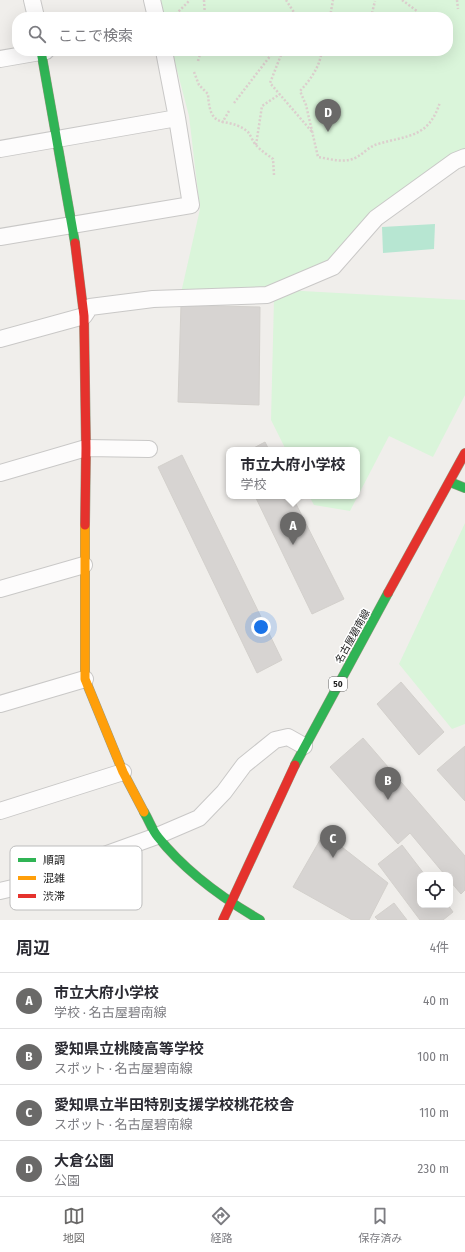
<!DOCTYPE html>
<html lang="ja">
<head>
<meta charset="utf-8">
<style>
	body { margin:0; font-family:"Fira Sans Condensed","Noto Sans JP",sans-serif; background:#f2f2f3; color:#2b2b33 }
	.controls { position:absolute; right:12px; bottom:12px; display:grid; overflow:hidden; border-radius:8px; box-shadow:0 4px 16px #0002 }
	.controls button { width:36px; height:36px; display:grid; place-items:center; padding:0; border:0; border-bottom:1px solid #e1e1e2; background:#fff; color:#2b2b33; font:20px sans-serif }
	.you { position:absolute; left:261px; top:627px; width:14px; height:14px; margin:-10px; border:3px solid #fff; border-radius:50%; background:#1a73e8; box-shadow:0 0 0 6px #1a73e833 }
	.badge { display:grid; place-items:center; width:26px; height:26px; border-radius:50%; background:#6a6968; color:#fff; font-size:13px; font-weight:700 }
	.pin { position:absolute; translate:-50% -33px; filter:drop-shadow(0 1px 2px #0008) }
	.pin::after { content:''; position:absolute; top:21px; width:14px; height:12px; background:inherit; clip-path:polygon(0 0,100% 0,50% 100%) }
	.popup { position:absolute; left:226px; top:447px; width:134px; height:52px; box-sizing:border-box; display:grid; place-content:center; border-radius:8px; background:#fff; filter:drop-shadow(0 1px 3px #0005); font-size:13px; white-space:nowrap; color:#7c7c81 }
	.popup b { font-size:15px; color:#2b2b33 }
	.popup::after { content:''; position:absolute; left:50%; top:100%; margin-left:-8px; border:8px solid transparent; border-top-color:#fff }
	.list { margin:0; padding:0; list-style:none }
	h2 { display:flex; justify-content:space-between; align-items:center; height:52px; margin:0; padding:0 16px; font-size:17px }
	h2 small { font-size:13px; font-weight:400; color:#7c7c81 }
	.list li { display:grid; grid-template-columns:26px 1fr auto; gap:12px; align-items:center; box-sizing:border-box; height:56px; padding:0 16px; border-top:1px solid #e1e1e2 }
	.list b { display:block; font-size:15px; white-space:nowrap }
	.list p { margin:0; font-size:13px; white-space:nowrap; color:#7c7c81 }
	.list em { font-size:13px; font-style:normal; color:#7c7c81 }
	.icon { flex:none; width:22px; height:22px; fill:none; stroke:currentColor; stroke-width:2; stroke-linecap:round; stroke-linejoin:round }
	.map { position:relative; flex:none; width:465px; height:920px; overflow:hidden }
	.search { position:absolute; background:#fff; box-shadow:0 4px 16px #0002; left:12px; right:12px; top:12px; height:44px; display:flex; align-items:center; gap:10px; box-sizing:border-box; padding:0 14px; border-radius:16px; color:#7c7c81; font-size:15px }
	.sheet { height:276px; background:#fff }
	nav { display:flex; justify-content:space-around; align-items:center; box-sizing:border-box; height:56px; border-top:1px solid #e1e1e2; background:#fff; font-size:11px; color:#7c7c81 }
	nav a { display:grid; justify-items:center; gap:2px }
	nav .on { color:#6a6968 }
	.map>svg:first-child { display:block }
	.park { fill:#daf5da }
	.pitch { fill:#b7e6d2 }
	.building { fill:#d7d4d2; stroke:#d3d0cc }
	.lines { fill:none; stroke-linecap:round; stroke-linejoin:round }
	.street-casing { stroke:#c9c8c7; stroke-width:18 }
	.fast-casing { stroke:#999a82; stroke-width:10 }
	.slow-casing { stroke:#999a82; stroke-width:10 }
	.jam-casing { stroke:#999a82; stroke-width:10 }
	.path { stroke:#dccecd; stroke-width:2.5; stroke-dasharray:2 2; stroke-linecap:butt }
	.street { stroke:#fdfcfc; stroke-width:16 }
	.fast { stroke:#30b455; stroke-width:9 }
	.slow { stroke:#ff9f0a; stroke-width:9 }
	.jam { stroke:#e5322d; stroke-width:9 }
	.labels { text-anchor:middle; stroke-width:3; stroke-linejoin:round; paint-order:stroke }
	.shield { fill:#fff; stroke:#646464; stroke-width:1 }
	.shield-label { font-size:9px; font-weight:bold; fill:#222 }
	.street-label { font-size:10px; fill:#222; stroke:#fff }
	.key { fill:#fff; stroke:#bdbdbd; stroke-width:1 }
	.key-label { font-size:11px; fill:#222 }
</style>
</head>
<body>
<div class="map">
<svg width="465" height="920" viewBox="0 0 465 920">
	<rect width="100%" height="100%" fill="#f0eeeb"/>
	<path class="park" d="M158,0H465V149L453,156L331,263L267,290L181,293L200,209L189,116L172,51H448V17H162Z
		M284,290L465,300V395L433,457L389,436L350,511L314,505L309,496H357V450H286L271,420L274,298Z
		M465,523V724L452,729L399,664Z"/>
	<path class="pitch" d="M435,224L434,249L383,253L382,227Z"/>
	<path class="building" d="M181,305L260,307L259,405L178,402Z
		M265,442L269,450H250Z
		M182,455L282,660L257,673L158,467Z
		M255,496H292L344,599L312,614Z
		M401,682L444,732L419,755L377,704Z
		M363,738L465,856V890L461,894L450,881V875H445L410,833L398,844L330,767Z
		M465,746V801L437,770Z
		M324,833L388,883L369,920H352L293,887Z
		M402,845L425,875H420V905H448L453,912L443,920H420L378,864Z
		M394,903L407,920H378L375,917Z"/>
	<g class="lines">
		<defs>
			<path id="street" d="M32,0L36,17
				M152,0L156,17
				M0,59L46,51
				M0,149L177,118
				M0,237L191,205L177,118L164,51
				M0,339L84,316L90,307L153,299L267,295L333,267L376,218L455,161L465,157
				M0,473L86,448L149,449
				M0,589L84,565
				M0,704L85,679
				M0,811L123,772
				M0,891L56,878L107,854L157,836L199,818L224,792L244,765L275,740L288,737L304,746"/>
			<path id="fast" d="M41,51L75,243
				M450,482L465,488
				M295,765L388,593
				M144,812C149,820 152,830 158,837C185,871 222,898 260,920"/>
			<path id="slow" d="M85,525V679L123,772L144,812"/>
			<path id="jam" d="M75,243L84,316L86,448L85,525
				M388,593L465,453
				M223,920L295,765"/>
		</defs>
		<use href="#street" class="street-casing"/>
		<use href="#fast" class="fast-casing"/>
		<use href="#slow" class="slow-casing"/>
		<use href="#jam" class="jam-casing"/>
		<path class="path" d="M204,0L205,17
			M286,0L297,17
			M402,0L417,11V17
			M457,0L458,9
			M173,17L190,0
			M330,17L333,0
			M371,17L375,1
			M280,51L281,55L270,83L313,133
			M322,51C319,68 311,79 300,91L306,105L318,157C331,159 345,164 357,157C364,153 370,146 378,144C408,135 429,138 440,102
			M198,61L201,51
			M194,72L199,85L208,94C210,134 227,114 248,132C251,136 253,142 256,145C261,151 268,155 273,159L274,175
			M234,103L274,51
			M222,123L229,111
			M256,145L262,106L280,94"/>
		<use href="#street" class="street"/>
		<use href="#fast" class="fast"/>
		<use href="#slow" class="slow"/>
		<use href="#jam" class="jam"/>
	</g>
	<g class="labels">
		<rect class="shield" x="329" y="677" width="18" height="14" rx="3"/>
		<g class="shield-label">
			<text x="338" y="687">50</text>
		</g>
		<g class="street-label">
			<text transform="translate(352 636) rotate(-61)" y="4">名古屋碧南線</text>
		</g>
	</g>
	<rect x="10" y="846" width="132" height="64" rx="6" class="key"/>
	<rect x="18" y="858" width="18" height="4" fill="#30b455"/>
	<rect x="18" y="876" width="18" height="4" fill="#ff9f0a"/>
	<rect x="18" y="894" width="18" height="4" fill="#e5322d"/>
	<g class="key-label">
		<text x="43" y="864">順調</text>
		<text x="43" y="882">混雑</text>
		<text x="43" y="900">渋滞</text>
	</g>
</svg>
<div class="controls">
<button><svg class="icon" aria-label="locate" viewBox="0 0 24 24"><circle cx="12" cy="12" r="6"/><path d="M12 2v4M12 18v4M2 12h4M18 12h4"/></svg></button>
</div>
<div class="you"></div>
<div class="pin badge" style="left:293px;top:545px">A</div>
<div class="popup"><b>市立大府小学校</b>学校</div>
<div class="pin badge" style="left:388px;top:800px">B</div>
<div class="pin badge" style="left:333px;top:858px">C</div>
<div class="pin badge" style="left:328px;top:132px">D</div>
<div class="search"><svg class="icon" aria-label="search" viewBox="0 0 24 24"><circle cx="10" cy="10" r="6"/><path d="M15 15l6 6"/></svg>ここで検索</div>
</div>
<section class="sheet">
<h2>周辺<small>4件</small></h2>
<ul class="list">
<li><span class="badge">A</span><div><b>市立大府小学校</b><p>学校 · 名古屋碧南線</p></div><em>40 m</em></li>
<li><span class="badge">B</span><div><b>愛知県立桃陵高等学校</b><p>スポット · 名古屋碧南線</p></div><em>100 m</em></li>
<li><span class="badge">C</span><div><b>愛知県立半田特別支援学校桃花校舎</b><p>スポット · 名古屋碧南線</p></div><em>110 m</em></li>
<li><span class="badge">D</span><div><b>大倉公園</b><p>公園</p></div><em>230 m</em></li>
</ul>
</section>
<nav>
<a class="on"><svg class="icon" aria-label="map" viewBox="0 0 24 24"><path d="M3 6l6-2 6 2 6-2v14l-6 2-6-2-6 2zM9 4v14M15 6v14"/></svg>地図</a>
<a><svg class="icon" aria-label="directions" viewBox="0 0 24 24"><path d="M12 3l9 9-9 9-9-9zM9 14v-3h6M13 9l2 2-2 2"/></svg>経路</a>
<a><svg class="icon" aria-label="saved" viewBox="0 0 24 24"><path d="M7 4h10v16l-5-4-5 4z"/></svg>保存済み</a>
</nav>
</body>
</html>
